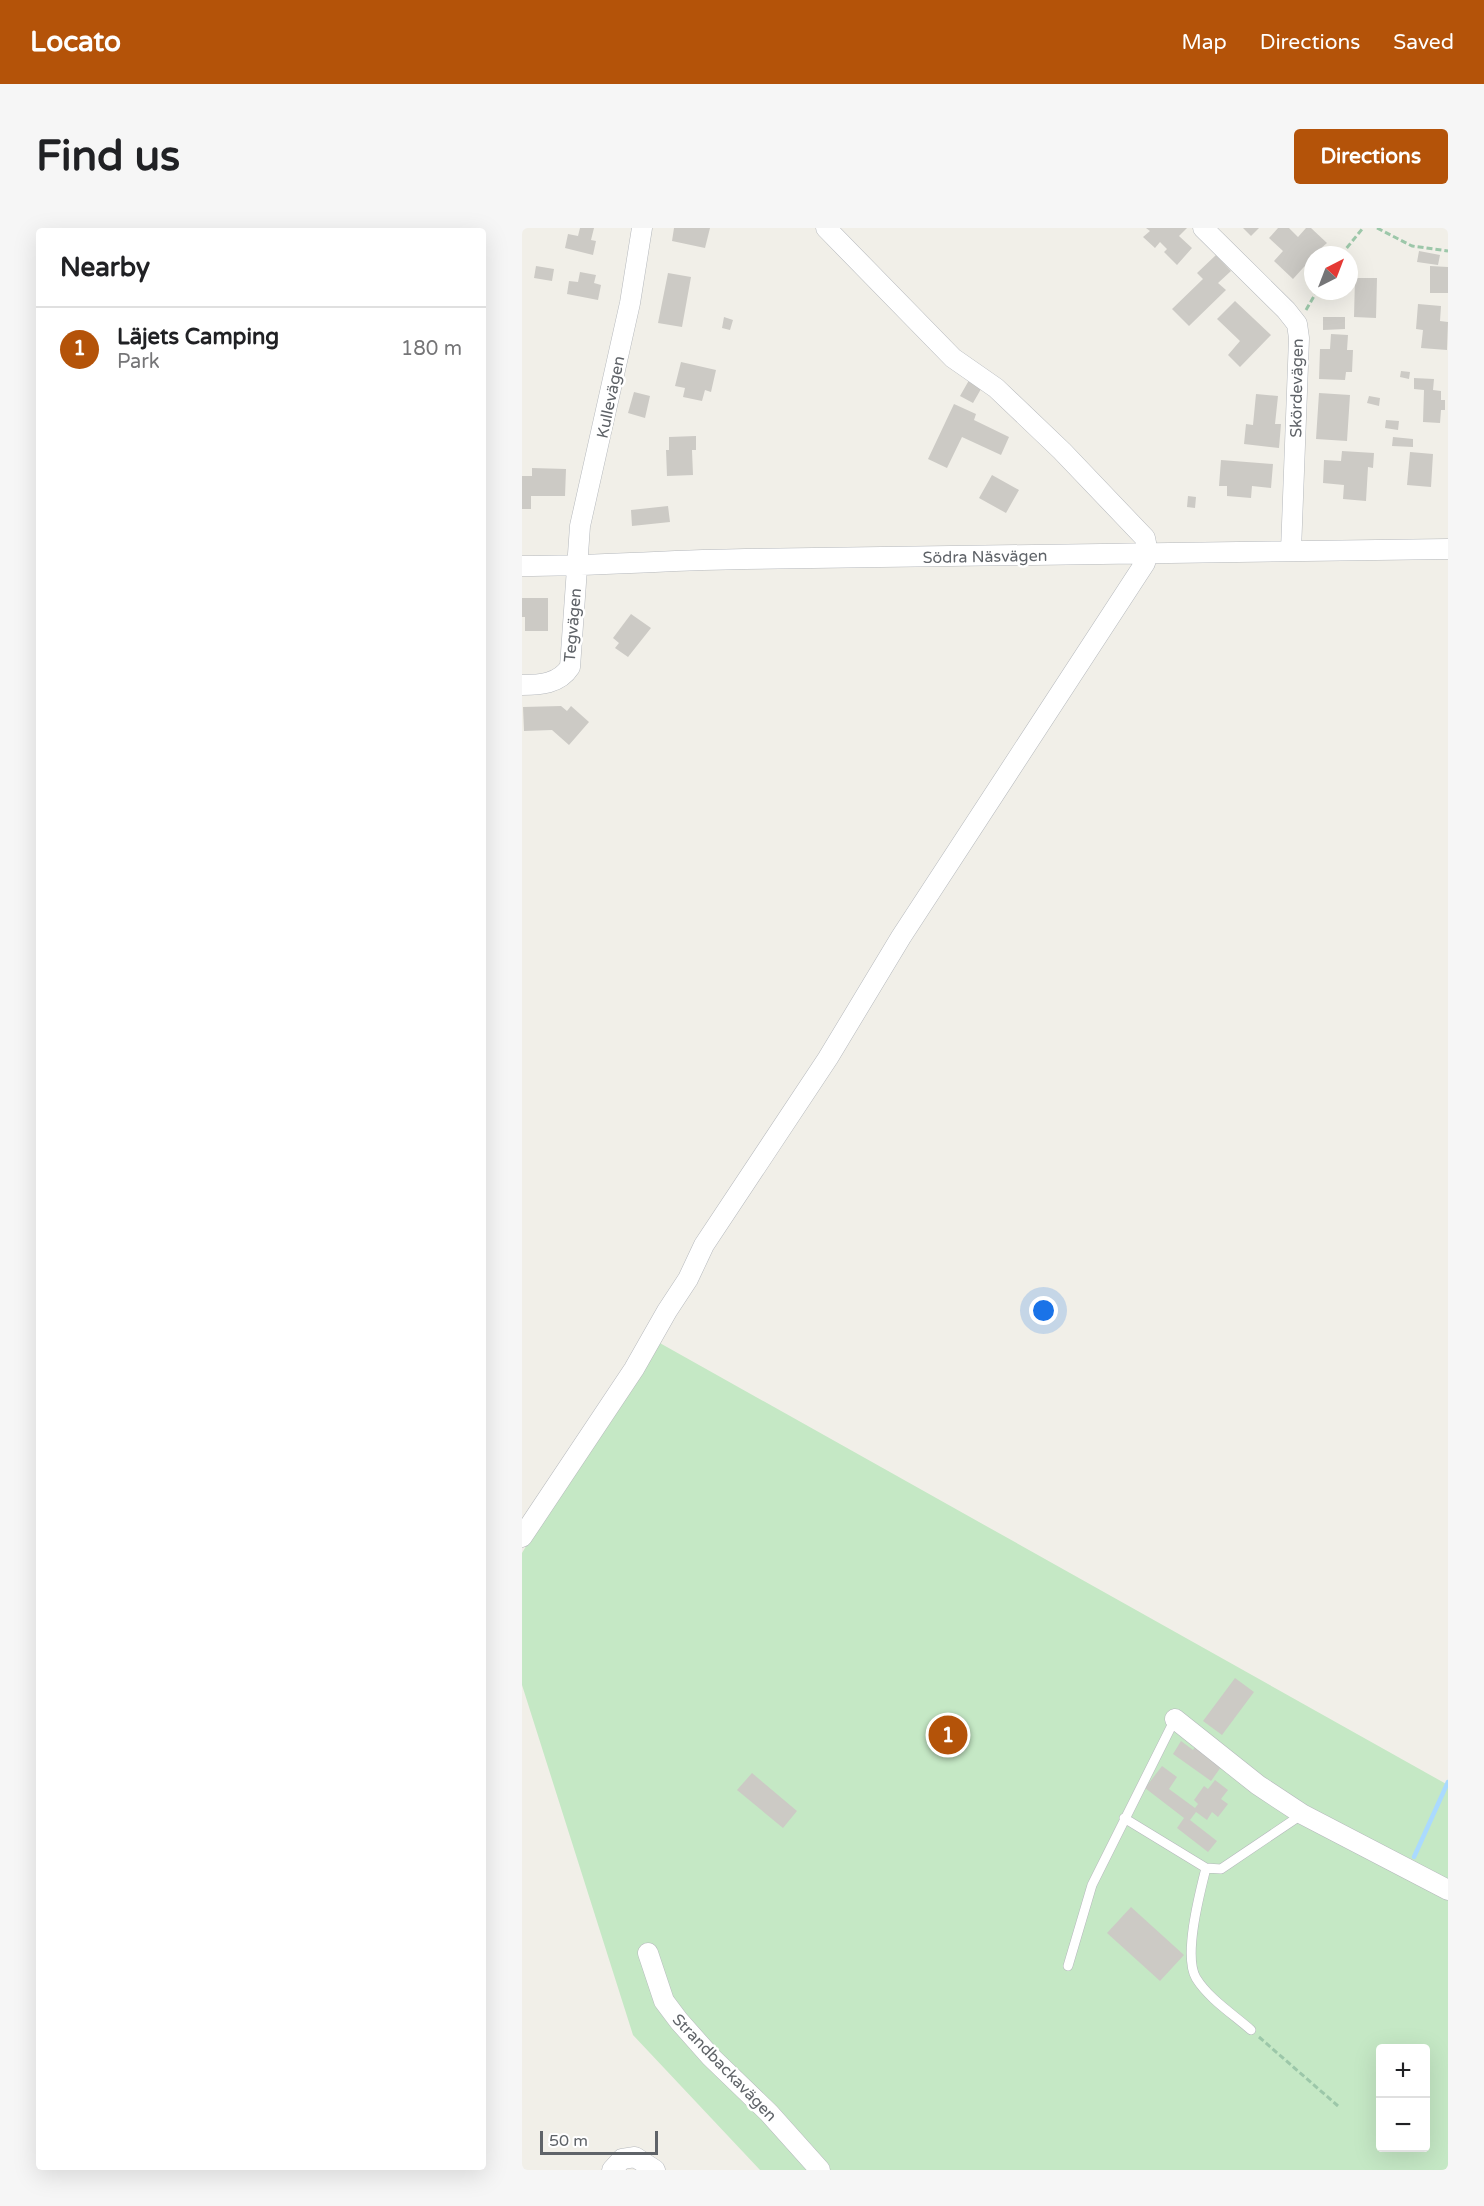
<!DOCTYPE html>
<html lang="en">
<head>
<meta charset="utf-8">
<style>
	body { margin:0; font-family:"Varela Round",sans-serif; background:#f6f6f6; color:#202124 }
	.controls { position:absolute; right:18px; bottom:18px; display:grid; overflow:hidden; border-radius:6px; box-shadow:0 6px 24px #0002 }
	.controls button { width:54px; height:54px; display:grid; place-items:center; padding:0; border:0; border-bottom:2px solid #e0e0e0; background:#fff; color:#202124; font:30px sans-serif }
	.compass { position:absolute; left:782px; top:18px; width:54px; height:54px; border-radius:50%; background:#fff; box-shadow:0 6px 24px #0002; rotate:42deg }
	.scale { position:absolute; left:18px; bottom:15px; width:118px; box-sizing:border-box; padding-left:6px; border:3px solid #5f6368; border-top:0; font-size:16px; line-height:21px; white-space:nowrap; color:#5f6368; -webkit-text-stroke:4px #fff; paint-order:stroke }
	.you { position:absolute; left:522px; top:1083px; width:21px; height:21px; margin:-15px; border:4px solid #fff; border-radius:50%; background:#1a73e8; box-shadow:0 0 0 9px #1a73e833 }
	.badge { display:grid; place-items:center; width:39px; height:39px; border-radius:50%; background:#b45309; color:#fff; font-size:20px; font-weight:700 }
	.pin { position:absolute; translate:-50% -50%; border:3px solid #fff; box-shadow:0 2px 6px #0006 }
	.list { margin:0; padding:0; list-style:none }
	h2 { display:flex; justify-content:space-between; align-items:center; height:78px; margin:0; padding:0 24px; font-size:26px }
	h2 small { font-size:20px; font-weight:400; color:#757577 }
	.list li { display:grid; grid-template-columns:39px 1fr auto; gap:18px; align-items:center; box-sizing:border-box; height:84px; padding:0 24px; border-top:2px solid #e0e0e0 }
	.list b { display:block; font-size:22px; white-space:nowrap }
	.list p { margin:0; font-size:20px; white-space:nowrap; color:#757577 }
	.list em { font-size:20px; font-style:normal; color:#757577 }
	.map { position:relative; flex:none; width:926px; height:1942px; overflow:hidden; border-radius:6px }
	header { display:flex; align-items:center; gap:36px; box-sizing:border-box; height:84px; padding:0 30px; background:#b45309; color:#fff }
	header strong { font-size:28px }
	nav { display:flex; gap:33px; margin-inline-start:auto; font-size:21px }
	.intro { display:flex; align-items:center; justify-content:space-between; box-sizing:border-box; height:144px; padding:0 36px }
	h1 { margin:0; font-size:42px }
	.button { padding:15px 27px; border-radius:6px; background:#b45309; color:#fff; font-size:21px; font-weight:700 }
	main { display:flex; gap:36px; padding:0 36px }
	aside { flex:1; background:#fff; border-radius:6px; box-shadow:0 6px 24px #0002 }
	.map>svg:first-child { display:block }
	.green { fill:#c5e8c5; fill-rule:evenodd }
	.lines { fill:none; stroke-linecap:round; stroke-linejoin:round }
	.stream { stroke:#aadaff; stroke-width:4.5 }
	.building { fill:#cccac5 }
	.service-casing { stroke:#b5b8bc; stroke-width:10 }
	.minor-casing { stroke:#b5b8bc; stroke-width:21 }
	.path { stroke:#9cc7a9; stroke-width:3; stroke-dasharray:6 3; stroke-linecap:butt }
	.service { stroke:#fff; stroke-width:9 }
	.minor { stroke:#fff; stroke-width:20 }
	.labels { text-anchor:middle; stroke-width:5; stroke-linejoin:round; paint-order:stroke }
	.street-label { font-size:16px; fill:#5f6368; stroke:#fff }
</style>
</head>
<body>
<header>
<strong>Locato</strong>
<nav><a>Map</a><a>Directions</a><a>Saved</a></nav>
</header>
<div class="intro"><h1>Find us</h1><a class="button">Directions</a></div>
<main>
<aside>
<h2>Nearby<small></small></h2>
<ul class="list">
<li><span class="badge">1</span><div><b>Läjets Camping</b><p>Park</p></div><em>180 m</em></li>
</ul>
</aside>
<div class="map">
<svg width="926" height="1942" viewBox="0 0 926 1942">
	<rect width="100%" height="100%" fill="#f1efe8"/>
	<path class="green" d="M136,1114L926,1557V1942H238L111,1807L0,1457V1325L41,1256ZM858,1820H904V1920H858Z"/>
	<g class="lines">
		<path class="stream" d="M892,1629L926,1554"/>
	</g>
	<path class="building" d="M58,0H72L69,12L74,13L71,27L43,20L46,6L56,8Z
		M152,0H188L183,20L150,13Z
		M624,0H665L657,8L670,20L655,37L642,24L645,21L638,14L633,20L621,9L628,3Z
		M721,0H737L729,8Z
		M756,0H767L776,9L784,0H789L805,15L791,27V29L771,51L752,33L761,23L747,10Z
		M897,23L918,27L916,37L895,34Z
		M694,27L709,43L696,55L704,62L667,98L650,81L681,51L675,45Z
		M14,38L32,41L30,53L12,50Z
		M908,38L926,39V65H908Z
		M58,44L74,47L72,55L79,57L76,72L45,66L47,53L56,54Z
		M146,45L169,49L160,99L136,95Z
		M833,50H855L854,90L832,89Z
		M713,73L749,107L718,139L706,127L718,113L695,91Z
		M896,76L919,78L918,93L926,94L925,122L899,120L901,102L894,101Z
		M202,89L211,92L208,102L200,100Z
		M801,89H823V101L801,102Z
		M809,106L826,107L825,122H831L830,144H824L823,152L797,151L798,121H808Z
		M159,134L194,142L189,164L183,162L180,173L161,169L163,160L153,158Z
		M879,143L888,144L887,151L878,149Z
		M450,147L463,154L451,175L438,168Z
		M892,150L912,151L911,162L919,163V172H923V182H919L918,195L901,194L902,162L892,161Z
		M112,164L128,168L123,190L106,185Z
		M797,165L828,167L825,213L794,211Z
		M734,166L756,168L753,196H759L757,220L722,216L724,196L731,197Z
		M847,168L858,170L857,178L845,175Z
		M432,176L454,186L452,192L487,209L479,227L440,209L425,240L406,231Z
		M864,192L877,193L876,202L863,200Z
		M174,208V222H170L171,247L145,248L144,222H147V209Z
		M871,209L891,211V219L870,218Z
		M820,223L852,225L851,240L846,239L844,273L821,271L822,257L801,255L802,232L819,233Z
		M888,224L911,226L909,259L885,257Z
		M699,232L751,236L749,260L730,258L729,270L705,268V258H697Z
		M10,240L44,241L43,268H9V281H0V248H10Z
		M470,247L497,262L484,285L457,270Z
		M666,268L674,269L673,280L665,279Z
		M146,278L148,294L110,298L109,282Z
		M0,370H26V403H3V389H0Z
		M109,386L129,400L106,429L93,420L97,415L91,410Z
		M39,478L45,483L49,478L67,494L47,517L30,502L2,503L1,479Z
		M713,1450L732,1464L700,1507L681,1493Z
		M659,1513L671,1522L677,1513L688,1520L683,1528L699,1539L689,1553L651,1526Z
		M640,1538L655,1549L647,1561L673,1580L676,1576L672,1572L682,1558L686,1561L693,1552L706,1562L699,1571L706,1576L696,1589L690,1584L685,1592L674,1584L668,1592L695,1613L686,1624L655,1600L662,1590L623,1560Z
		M230,1545L275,1583L261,1600L215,1562Z
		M609,1679L662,1727L638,1753L585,1705Z"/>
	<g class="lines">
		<defs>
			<path id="service" d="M602,1590L684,1640L699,1641L779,1587
				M684,1640C678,1664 661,1728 674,1750C687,1771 711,1786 729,1802
				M546,1738L570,1657L653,1491"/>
			<path id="minor" d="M681,0L764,82L775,96L777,110L769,323
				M0,338C74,338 149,332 223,331L926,321
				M0,457C18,457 37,456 48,439L58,298L108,75L120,0
				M0,1309L112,1141L145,1083L166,1051L182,1017L306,830L379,709L623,335L626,325L623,310L540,223L474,160L431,130L304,0
				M653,1491L736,1557L780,1586L926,1662
				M126,1725L142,1773L157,1793L189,1829L247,1885L298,1942
				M90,1942L100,1931L113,1929L133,1942"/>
		</defs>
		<use href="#service" class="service-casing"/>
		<use href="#minor" class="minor-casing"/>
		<path class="path" d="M855,0L890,18L926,23
			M819,27L841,0
			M784,82L795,63
			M737,1809L816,1878"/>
		<use href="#service" class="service"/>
		<use href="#minor" class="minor"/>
	</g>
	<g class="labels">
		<g class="street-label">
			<text transform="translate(774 160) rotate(-89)" y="6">Skördevägen</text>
			<text transform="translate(88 169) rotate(-78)" y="6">Kullevägen</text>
			<text transform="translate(463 328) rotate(-1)" y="6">Södra Näsvägen</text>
			<text transform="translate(50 397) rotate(-85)" y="6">Tegvägen</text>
			<text transform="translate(203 1839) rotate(46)" y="6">Strandbackavägen</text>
		</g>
	</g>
</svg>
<div class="controls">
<button>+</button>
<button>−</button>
</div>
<svg class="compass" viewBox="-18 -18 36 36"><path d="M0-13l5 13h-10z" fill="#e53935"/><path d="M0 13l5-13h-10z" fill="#757577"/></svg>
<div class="scale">50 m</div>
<div class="you"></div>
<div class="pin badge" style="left:426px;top:1507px">1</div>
</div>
</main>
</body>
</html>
